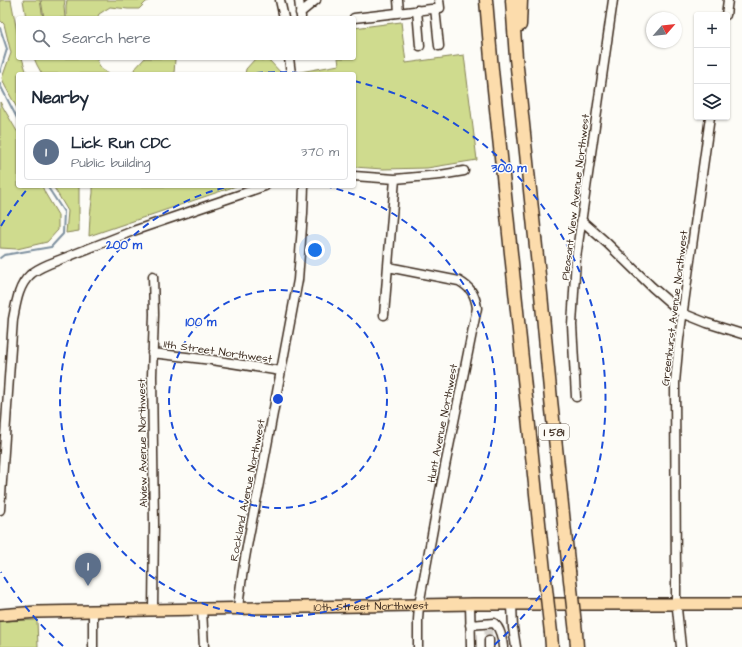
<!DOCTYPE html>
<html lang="en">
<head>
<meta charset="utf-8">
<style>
	body { margin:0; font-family:"Architects Daughter",sans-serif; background:#f2f2f3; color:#1f2937 }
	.controls { position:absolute; right:12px; top:12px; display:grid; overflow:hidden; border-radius:4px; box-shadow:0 1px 3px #0004 }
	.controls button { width:36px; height:36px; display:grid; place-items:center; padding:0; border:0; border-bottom:1px solid #e0e1e3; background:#fff; color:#1f2937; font:20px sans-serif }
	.compass { position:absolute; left:646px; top:12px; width:36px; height:36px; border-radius:50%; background:#fff; box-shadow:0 1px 3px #0004; rotate:62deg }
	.you { position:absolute; left:315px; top:250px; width:14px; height:14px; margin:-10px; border:3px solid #fff; border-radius:50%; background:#1a73e8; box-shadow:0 0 0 6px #1a73e833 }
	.badge { display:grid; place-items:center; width:26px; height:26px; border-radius:50%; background:#d1495b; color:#fff; font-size:13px; font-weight:700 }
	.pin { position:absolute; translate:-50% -33px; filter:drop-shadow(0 1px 2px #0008) }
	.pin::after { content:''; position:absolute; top:21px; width:14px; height:12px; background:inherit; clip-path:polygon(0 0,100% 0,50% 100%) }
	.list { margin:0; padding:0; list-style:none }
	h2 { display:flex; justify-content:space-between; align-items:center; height:52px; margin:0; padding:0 16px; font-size:17px }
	h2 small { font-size:13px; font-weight:400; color:#747a83 }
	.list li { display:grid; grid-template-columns:26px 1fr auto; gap:12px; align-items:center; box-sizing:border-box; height:56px; margin:0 8px 8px; padding:0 8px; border:1px solid #e0e1e3; border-radius:4px }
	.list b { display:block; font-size:15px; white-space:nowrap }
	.list p { margin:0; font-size:13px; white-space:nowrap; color:#747a83 }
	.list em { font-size:13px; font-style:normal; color:#747a83 }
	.icon { flex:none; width:22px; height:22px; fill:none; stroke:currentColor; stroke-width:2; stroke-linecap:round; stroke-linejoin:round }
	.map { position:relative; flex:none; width:742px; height:647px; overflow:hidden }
	.search { position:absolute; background:#fff; box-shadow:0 1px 3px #0004; left:16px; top:16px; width:340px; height:44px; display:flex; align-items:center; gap:10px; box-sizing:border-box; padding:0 14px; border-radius:4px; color:#747a83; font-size:15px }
	.panel { position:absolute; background:#fff; box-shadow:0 1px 3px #0004; left:16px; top:72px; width:340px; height:116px; border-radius:4px }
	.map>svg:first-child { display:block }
	.green { fill:#cfdb8e; stroke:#858256 }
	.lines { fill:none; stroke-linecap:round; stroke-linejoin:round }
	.stream { stroke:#7f91a0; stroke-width:2 }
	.minor-tunnel { stroke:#d6d2cc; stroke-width:8; stroke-dasharray:8 4; stroke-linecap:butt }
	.minor-casing { stroke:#3b2a1e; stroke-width:11 }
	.major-casing { stroke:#3b2a1e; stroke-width:14 }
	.highway-casing { stroke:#3b2a1e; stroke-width:15 }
	.minor { stroke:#fdfcf7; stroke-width:8 }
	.major { stroke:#fcdcac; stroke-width:11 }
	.highway { stroke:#fcdcac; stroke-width:12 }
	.highway-bridge-casing { stroke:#3b2a1e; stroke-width:15; stroke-linecap:butt }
	.highway-bridge { stroke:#fcdcac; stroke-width:12 }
	.ring { fill:none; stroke:#1d4ed8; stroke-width:2; stroke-dasharray:7 5 }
	.labels { text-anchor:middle; stroke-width:3; stroke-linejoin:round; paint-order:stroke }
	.shield { fill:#fdfcf7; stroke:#75695f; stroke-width:1 }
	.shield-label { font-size:10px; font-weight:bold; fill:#3b2a1e }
	.street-label { font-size:11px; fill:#3b2a1e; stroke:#fdfcf7 }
	.centre { fill:#1d4ed8; stroke:#fdfcf7; stroke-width:2 }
	.ring-label { font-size:12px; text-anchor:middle; font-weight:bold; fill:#1d4ed8; stroke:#fdfcf7; stroke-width:3; stroke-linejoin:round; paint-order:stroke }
</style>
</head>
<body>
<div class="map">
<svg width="742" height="647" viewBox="0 0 742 647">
	<rect width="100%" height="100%" fill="#fdfcf7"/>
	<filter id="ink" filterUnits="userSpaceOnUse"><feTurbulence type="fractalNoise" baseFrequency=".025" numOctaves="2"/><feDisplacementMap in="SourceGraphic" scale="8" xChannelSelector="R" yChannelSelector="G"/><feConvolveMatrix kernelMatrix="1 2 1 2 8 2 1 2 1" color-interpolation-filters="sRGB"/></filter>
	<g filter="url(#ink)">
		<path class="green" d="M0,0H11L18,37V58H22L27,74H18V110L5,86L2,78L11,53L4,24L0,20Z
			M23,0H40L43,18H26Z
			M41,0H65L64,7L65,18H44Z
			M67,0H151L146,2L139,9H128L110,7L99,14L97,18H66V6Z
			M401,22L406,63L464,55L477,160L427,168L383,169L354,167V74H300V72L339,65L338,58H354V28Z
			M34,58H96L101,69L109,74H42L37,65Z
			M145,58H173L175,59L174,74H125L132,72Z
			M255,59L270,61L282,74H245L246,69Z
			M0,102L18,133V186H42L45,193L58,215V230L47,242L17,249L0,248Z
			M53,186H79V231L66,233L68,211Z
			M93,186H236L89,236L90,216L93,193Z
			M37,620L38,647H0V621Z"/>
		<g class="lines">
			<path class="stream" d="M0,28L7,49L0,72
				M0,83L1,87L18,120
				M0,258L4,255L51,247L63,234L64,212L47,186"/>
			<path class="minor-tunnel" d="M488,627L489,640"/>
			<defs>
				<path id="minor" d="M280,0L284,18
					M299,0L301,17
					M398,0L399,12
					M435,8L439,46
					M417,10L420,46
					M300,13L316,0
					M726,15L728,0
					M354,18L440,8L439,0
					M289,58L291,74
					M354,176L395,179L440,175L464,171
					M582,221L607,243L652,287L676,308L682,313L707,323L742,334
					M388,267L459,281C471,288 475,294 477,308L440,491L419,605L418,620V647
					M384,315L395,179
					M152,353L212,360L281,371
					M576,397L572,325L576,258L613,0
					M0,510L13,319C16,304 18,286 30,275C35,270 42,267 49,264L133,231L265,186
					M470,604L471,647
					M512,605L513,628L516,647
					M202,609L204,647
					M238,609C242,568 250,528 259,488L298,280L303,213L304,186
					M153,610L154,524L152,376L154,314L153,276
					M93,611V647
					M470,625L494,623C501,629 502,639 503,647
					M489,640V647
					M681,647L676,599V583L675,383L679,339L710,117"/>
				<g id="major">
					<path id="s1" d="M0,615L37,612L473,604H742"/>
				</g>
				<path id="highway" d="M486,0L492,70L544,571
					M512,0L516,58L541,294L551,400L569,571
					M520,25L521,0
					M551,633L552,647
					M576,633L577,647"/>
			</defs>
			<use href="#minor" class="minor-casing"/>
			<use href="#major" class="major-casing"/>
			<use href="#highway" class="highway-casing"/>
			<use href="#minor" class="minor"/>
			<use href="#major" class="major"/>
			<use href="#highway" class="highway"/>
			<defs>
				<path id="highway-bridge" d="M544,571L551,633
					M569,571L576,633"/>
			</defs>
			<use href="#highway-bridge" class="highway-bridge-casing"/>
			<use href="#highway-bridge" class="highway-bridge"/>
		</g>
	</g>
	<g class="ring">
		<circle cx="278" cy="399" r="109"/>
		<path d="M325 186A218 218 0 1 1 231 186"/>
		<path d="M63 646A327 327 0 0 1 1 572M1 226A327 327 0 0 1 29 187M244 74A327 327 0 0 1 312 74M354 81A327 327 0 0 1 493 646"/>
	</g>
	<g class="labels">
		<rect class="shield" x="539" y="424" width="30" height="16" rx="3"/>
		<g class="shield-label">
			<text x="554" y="436">I 581</text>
		</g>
		<g class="street-label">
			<text transform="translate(575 197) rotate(-83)" y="4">Pleasant View Avenue Northwest</text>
			<text transform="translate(674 308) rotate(-83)" y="4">Greenhurst Avenue Northwest</text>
			<text transform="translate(218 351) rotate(8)" y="4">11th Street Northwest</text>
			<text transform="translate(442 423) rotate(-79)" y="4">Hunt Avenue Northwest</text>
			<text transform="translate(142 443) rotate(-91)" y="4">Alview Avenue Northwest</text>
			<text transform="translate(247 490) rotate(-79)" y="4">Rockland Avenue Northwest</text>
			<text dy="4" stroke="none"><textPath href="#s1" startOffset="371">10th Street Northwest</textPath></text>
		</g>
	</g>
	<circle cx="278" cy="399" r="6" class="centre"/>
	<g class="ring-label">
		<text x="509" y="172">300 m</text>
		<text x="124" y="249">200 m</text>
		<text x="201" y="326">100 m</text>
	</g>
</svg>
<div class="controls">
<button>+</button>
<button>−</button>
<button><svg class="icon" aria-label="layers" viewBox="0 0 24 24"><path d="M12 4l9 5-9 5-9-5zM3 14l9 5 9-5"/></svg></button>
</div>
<svg class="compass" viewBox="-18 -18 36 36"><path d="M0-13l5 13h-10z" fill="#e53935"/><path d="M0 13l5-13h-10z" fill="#747a83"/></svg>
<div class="you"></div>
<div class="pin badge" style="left:88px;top:586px;background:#5c6f8a">1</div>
<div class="search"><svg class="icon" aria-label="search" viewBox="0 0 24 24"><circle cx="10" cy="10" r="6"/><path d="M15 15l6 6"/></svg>Search here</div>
<section class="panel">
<h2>Nearby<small></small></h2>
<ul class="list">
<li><span class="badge" style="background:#5c6f8a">1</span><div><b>Lick Run CDC</b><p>Public building</p></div><em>370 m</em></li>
</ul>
</section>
</div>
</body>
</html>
